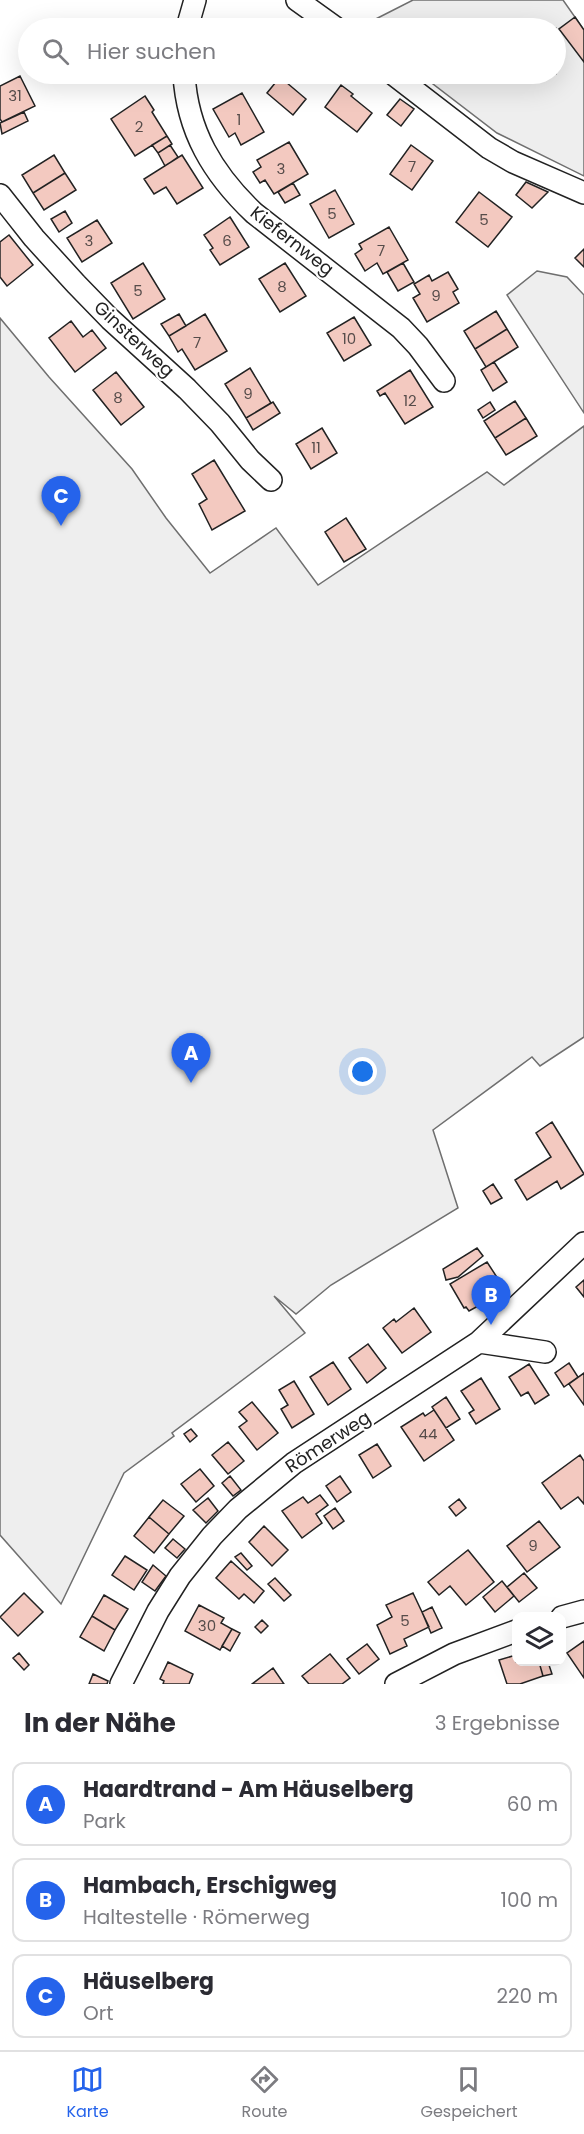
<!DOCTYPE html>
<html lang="de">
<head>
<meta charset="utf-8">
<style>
	body { margin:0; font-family:Poppins,sans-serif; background:#f7f7f7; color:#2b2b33 }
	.controls { position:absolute; right:18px; bottom:18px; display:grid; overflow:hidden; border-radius:12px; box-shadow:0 6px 24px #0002 }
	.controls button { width:54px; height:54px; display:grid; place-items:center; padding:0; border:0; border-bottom:2px solid #e1e1e2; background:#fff; color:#2b2b33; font:30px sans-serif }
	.you { position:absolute; left:363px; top:1072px; width:21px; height:21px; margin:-15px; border:4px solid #fff; border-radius:50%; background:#1a73e8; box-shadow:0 0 0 9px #1a73e833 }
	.badge { display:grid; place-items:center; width:39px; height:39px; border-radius:50%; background:#2563eb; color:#fff; font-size:20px; font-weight:700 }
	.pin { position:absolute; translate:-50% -50px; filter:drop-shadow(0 2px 3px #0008) }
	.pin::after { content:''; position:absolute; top:32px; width:21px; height:18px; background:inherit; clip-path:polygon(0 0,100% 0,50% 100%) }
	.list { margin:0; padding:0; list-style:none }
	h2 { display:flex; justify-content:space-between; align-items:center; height:78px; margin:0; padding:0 24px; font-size:26px }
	h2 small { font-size:20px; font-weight:400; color:#7c7c81 }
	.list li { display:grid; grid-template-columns:39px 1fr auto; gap:18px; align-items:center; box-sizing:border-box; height:84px; margin:0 12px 12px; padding:0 12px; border:2px solid #e1e1e2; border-radius:12px }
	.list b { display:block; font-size:22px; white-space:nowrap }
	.list p { margin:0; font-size:20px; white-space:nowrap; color:#7c7c81 }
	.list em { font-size:20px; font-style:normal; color:#7c7c81 }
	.icon { flex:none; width:33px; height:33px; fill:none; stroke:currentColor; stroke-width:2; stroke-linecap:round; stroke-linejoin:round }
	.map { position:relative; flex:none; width:584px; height:1684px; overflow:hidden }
	.search { position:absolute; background:#fff; box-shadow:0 6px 24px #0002; left:18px; right:18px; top:18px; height:66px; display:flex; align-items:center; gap:15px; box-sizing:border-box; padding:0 21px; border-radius:33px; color:#7c7c81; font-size:22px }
	.sheet { height:366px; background:#fff }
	nav { display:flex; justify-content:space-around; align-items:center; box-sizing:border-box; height:84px; border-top:2px solid #e1e1e2; background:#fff; font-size:16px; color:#7c7c81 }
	nav a { display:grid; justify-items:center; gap:3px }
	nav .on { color:#2563eb }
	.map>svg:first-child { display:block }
	.green { fill:#eee; stroke:#6f6f6f; stroke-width:1.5 }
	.building { fill:#f3c9c0; stroke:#222; stroke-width:1.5 }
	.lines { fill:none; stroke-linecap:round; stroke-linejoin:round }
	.minor-casing { stroke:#222; stroke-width:24 }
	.minor { stroke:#fff; stroke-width:21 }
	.labels { text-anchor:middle; stroke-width:4.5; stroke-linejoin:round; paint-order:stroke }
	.number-label { font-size:15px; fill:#564c4a }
	.street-label { font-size:18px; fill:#222; stroke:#fff }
</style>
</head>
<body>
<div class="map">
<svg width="584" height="1684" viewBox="0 0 584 1684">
	<rect width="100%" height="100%" fill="#fff"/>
	<path class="green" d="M413,0H563L584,30V176L497,133L420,74H556V28L360,27Z
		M537,271L567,277L584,295V413L507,295Z
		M0,318L49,377L132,469L166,518L210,573L276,528L318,585L487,472L504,485L584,426V1037L540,1066L532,1057L433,1130L458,1208L331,1285L296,1314L274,1296L305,1333L172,1433L174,1436L124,1473L61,1604L0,1535Z"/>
	<path class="building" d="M575,17L584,30V62L559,29Z
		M286,74H300L294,80Z
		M20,76L35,106L2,122L0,119V86Z
		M280,77L306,99L293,115L267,93Z
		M341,85L353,94L351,96L372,113L357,132L325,107Z
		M242,93L264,132L241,145L235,133L229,137L213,109Z
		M145,96L154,110L152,112L167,136L135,156L111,119Z
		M400,99L414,109L401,126L387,115Z
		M24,112L28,121L2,134L0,123Z
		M167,136L172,144L158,153L152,145Z
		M289,142L308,174L274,194L265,180L260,183L253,172L261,167L257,160Z
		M170,145L178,157L165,166L158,153Z
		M411,145L433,161L412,190L390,174Z
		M54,155L65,173L33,193L22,175Z
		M182,155L203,188L177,204L166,187L154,194L144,179Z
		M65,173L76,190L44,210L33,193Z
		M526,182L548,192L532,208L516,195Z
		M293,183L300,195L285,203L278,192Z
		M335,190L354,224L329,238L310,204Z
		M479,192L512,217L488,247L456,222Z
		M65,211L72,223L59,232L51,219Z
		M230,217L249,247L220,265L210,250L213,248L204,235Z
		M97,220L112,243L82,262L67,238Z
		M389,227L408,260L383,274L377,263L365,271L355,254L362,249L359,244Z
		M9,235L33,265L7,286L0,277V242Z
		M584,249V267L575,258Z
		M143,263L165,299L133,319L111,283Z
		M285,263L306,296L280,312L259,279Z
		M403,263L414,282L398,291L387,272Z
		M448,272L458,289L453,292L459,303L427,322L413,298L420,294L414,284L429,275L432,281Z
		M496,311L507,329L475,349L464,331Z
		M179,314L186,326L169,336L161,324Z
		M205,314L227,351L195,370L182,349L178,352L169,336Z
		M354,317L371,345L344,361L327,333Z
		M71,321L83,337L92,330L106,348L75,372L49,338Z
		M507,329L518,347L486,367L475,349Z
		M494,362L507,382L493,391L481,370Z
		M250,368L271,403L246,418L225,384Z
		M410,370L433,407L405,424L385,393L380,396L377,391Z
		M116,372L144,407L121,425L93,390Z
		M515,401L526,418L495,438L484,421Z
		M273,402L280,413L253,430L246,418Z
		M490,402L495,410L483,418L478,410Z
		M526,418L537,436L506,455L495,438Z
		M322,428L337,453L311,469L296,444Z
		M214,460L245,511L212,530L199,504L207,499L192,474Z
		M346,518L366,549L344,562L325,532Z
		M552,1122L584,1174L561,1189L557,1181L527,1200L515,1180L551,1157L536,1133Z
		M493,1184L502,1198L491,1204L483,1191Z
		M477,1248L483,1256L458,1277L446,1280L443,1269Z
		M487,1262L502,1285L477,1300L480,1305L469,1311L466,1307L464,1308L450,1284Z
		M584,1280V1297L576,1287Z
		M414,1308L431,1332L402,1353L383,1328L394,1319L396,1322Z
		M368,1344L386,1368L367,1383L349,1358Z
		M333,1362L351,1389L328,1405L310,1377Z
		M569,1363L578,1377L564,1387L555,1373Z
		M529,1364L549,1395L535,1404L528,1392L521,1396L509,1377Z
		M584,1373V1405L569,1384Z
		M481,1378L500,1409L476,1424L469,1413L474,1410L461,1391Z
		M294,1381L314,1414L292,1428L281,1409L288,1405L279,1390Z
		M446,1397L460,1419L446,1428L432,1407Z
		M252,1402L278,1433L257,1450L239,1427L247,1421L239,1412Z
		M434,1410L454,1440L424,1461L401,1427L423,1413L425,1416Z
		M191,1429L197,1436L190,1442L184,1434Z
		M228,1442L244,1461L228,1474L212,1455Z
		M377,1444L391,1466L373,1478L359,1455Z
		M580,1455L584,1461V1504L578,1497L561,1509L542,1483Z
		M200,1469L214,1486L196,1502L181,1484Z
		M230,1476L241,1490L233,1496L222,1483Z
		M340,1476L351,1492L337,1502L326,1486Z
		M320,1495L328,1505L316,1514L322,1523L302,1538L282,1511L303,1497L308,1503Z
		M208,1498L218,1511L206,1523L193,1510Z
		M459,1499L466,1508L456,1516L449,1507Z
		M163,1500L184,1516L169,1534L149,1517Z
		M335,1508L344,1521L333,1529L324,1516Z
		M149,1517L169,1534L154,1553L134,1536Z
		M539,1521L560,1547L527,1572L507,1546Z
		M264,1526L288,1550L272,1566L249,1542Z
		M173,1539L185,1549L177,1558L165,1548Z
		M468,1550L494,1582L466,1605L450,1586L439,1595L428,1582Z
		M241,1553L252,1566L247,1570L235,1557Z
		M125,1556L147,1570L134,1590L112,1575Z
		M231,1561L264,1591L254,1603L244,1594L239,1599L216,1578Z
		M153,1565L166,1576L155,1591L142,1582Z
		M524,1573L537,1588L519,1602L507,1587Z
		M275,1578L291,1595L284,1601L268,1584Z
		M502,1581L514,1596L495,1612L483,1597Z
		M24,1593L43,1612L18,1636L0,1617Z
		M413,1593L429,1627L404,1639L407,1646L390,1654L377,1625L392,1617L386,1605Z
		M104,1595L128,1609L115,1630L92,1616Z
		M199,1605L224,1618L221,1623L232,1629L220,1650L185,1631Z
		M432,1607L442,1628L431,1633L422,1612Z
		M92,1616L115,1630L104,1651L80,1637Z
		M262,1620L268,1626L261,1633L255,1627Z
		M232,1629L240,1633L230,1651L222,1646Z
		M584,1641V1678L567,1653Z
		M367,1644L379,1659L359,1674L347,1659Z
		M19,1653L29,1665L24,1670L13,1658Z
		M330,1654L350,1678L342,1684H309L302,1676Z
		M516,1655V1662H539L543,1676L520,1684H507L499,1660Z
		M168,1662L193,1674L189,1684H163L164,1681L160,1679Z
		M539,1662H548L552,1674L543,1676Z
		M273,1668L284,1684H252Z
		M93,1674L108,1681L107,1684H89Z"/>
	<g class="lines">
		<defs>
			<path id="minor" d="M297,0L336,28
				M187,28L195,0
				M184,74C187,131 213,174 254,213L401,328L418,346L444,381
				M393,74L489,148L513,162L584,193
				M0,195L34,238L76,284L110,319L187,389L220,423L250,460L271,480
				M479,1342L545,1352
				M562,1617L584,1611
				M121,1684L158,1611L180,1576L212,1536L238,1509L294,1463L479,1342L584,1243
				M396,1684L454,1654L516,1631"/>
		</defs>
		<use href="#minor" class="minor-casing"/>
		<use href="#minor" class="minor"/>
	</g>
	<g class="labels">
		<g class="number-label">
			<text x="15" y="101">31</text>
			<text x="239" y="125">1</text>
			<text x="139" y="132">2</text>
			<text x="412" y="172">7</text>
			<text x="281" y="174">3</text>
			<text x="332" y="219">5</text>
			<text x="484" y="225">5</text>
			<text x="89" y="246">3</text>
			<text x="227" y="246">6</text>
			<text x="381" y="256">7</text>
			<text x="282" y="292">8</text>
			<text x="138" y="296">5</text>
			<text x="436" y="301">9</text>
			<text x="349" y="344">10</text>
			<text x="197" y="348">7</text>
			<text x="248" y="399">9</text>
			<text x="118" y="403">8</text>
			<text x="410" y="406">12</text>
			<text x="316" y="453">11</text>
			<text x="428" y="1439">44</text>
			<text x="533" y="1551">9</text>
			<text x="405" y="1626">5</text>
			<text x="207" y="1631">30</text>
		</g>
		<g class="street-label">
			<text transform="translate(292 241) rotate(38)" y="6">Kiefernweg</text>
			<text transform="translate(134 339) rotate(43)" y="6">Ginsterweg</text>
			<text transform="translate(328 1442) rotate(-33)" y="6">Römerweg</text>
		</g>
	</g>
</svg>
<div class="controls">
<button><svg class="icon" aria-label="layers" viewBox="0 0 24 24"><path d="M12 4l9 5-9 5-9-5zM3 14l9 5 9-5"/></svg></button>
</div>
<div class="you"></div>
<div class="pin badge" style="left:191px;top:1083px">A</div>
<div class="pin badge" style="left:491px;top:1325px">B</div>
<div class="pin badge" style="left:61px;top:526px">C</div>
<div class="search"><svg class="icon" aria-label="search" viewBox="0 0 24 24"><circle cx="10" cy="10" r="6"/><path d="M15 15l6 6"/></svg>Hier suchen</div>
</div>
<section class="sheet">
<h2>In der Nähe<small>3 Ergebnisse</small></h2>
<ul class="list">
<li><span class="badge">A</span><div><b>Haardtrand - Am Häuselberg</b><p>Park</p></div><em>60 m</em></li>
<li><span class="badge">B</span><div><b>Hambach, Erschigweg</b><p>Haltestelle · Römerweg</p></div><em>100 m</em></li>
<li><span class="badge">C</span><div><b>Häuselberg</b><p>Ort</p></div><em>220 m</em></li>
</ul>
</section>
<nav>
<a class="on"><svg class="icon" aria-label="map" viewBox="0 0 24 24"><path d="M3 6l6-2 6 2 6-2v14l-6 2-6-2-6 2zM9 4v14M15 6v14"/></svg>Karte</a>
<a><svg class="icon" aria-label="directions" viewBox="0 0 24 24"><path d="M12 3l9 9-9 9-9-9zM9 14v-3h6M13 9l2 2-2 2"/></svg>Route</a>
<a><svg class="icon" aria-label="saved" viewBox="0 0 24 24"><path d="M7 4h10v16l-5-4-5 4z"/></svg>Gespeichert</a>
</nav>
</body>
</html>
